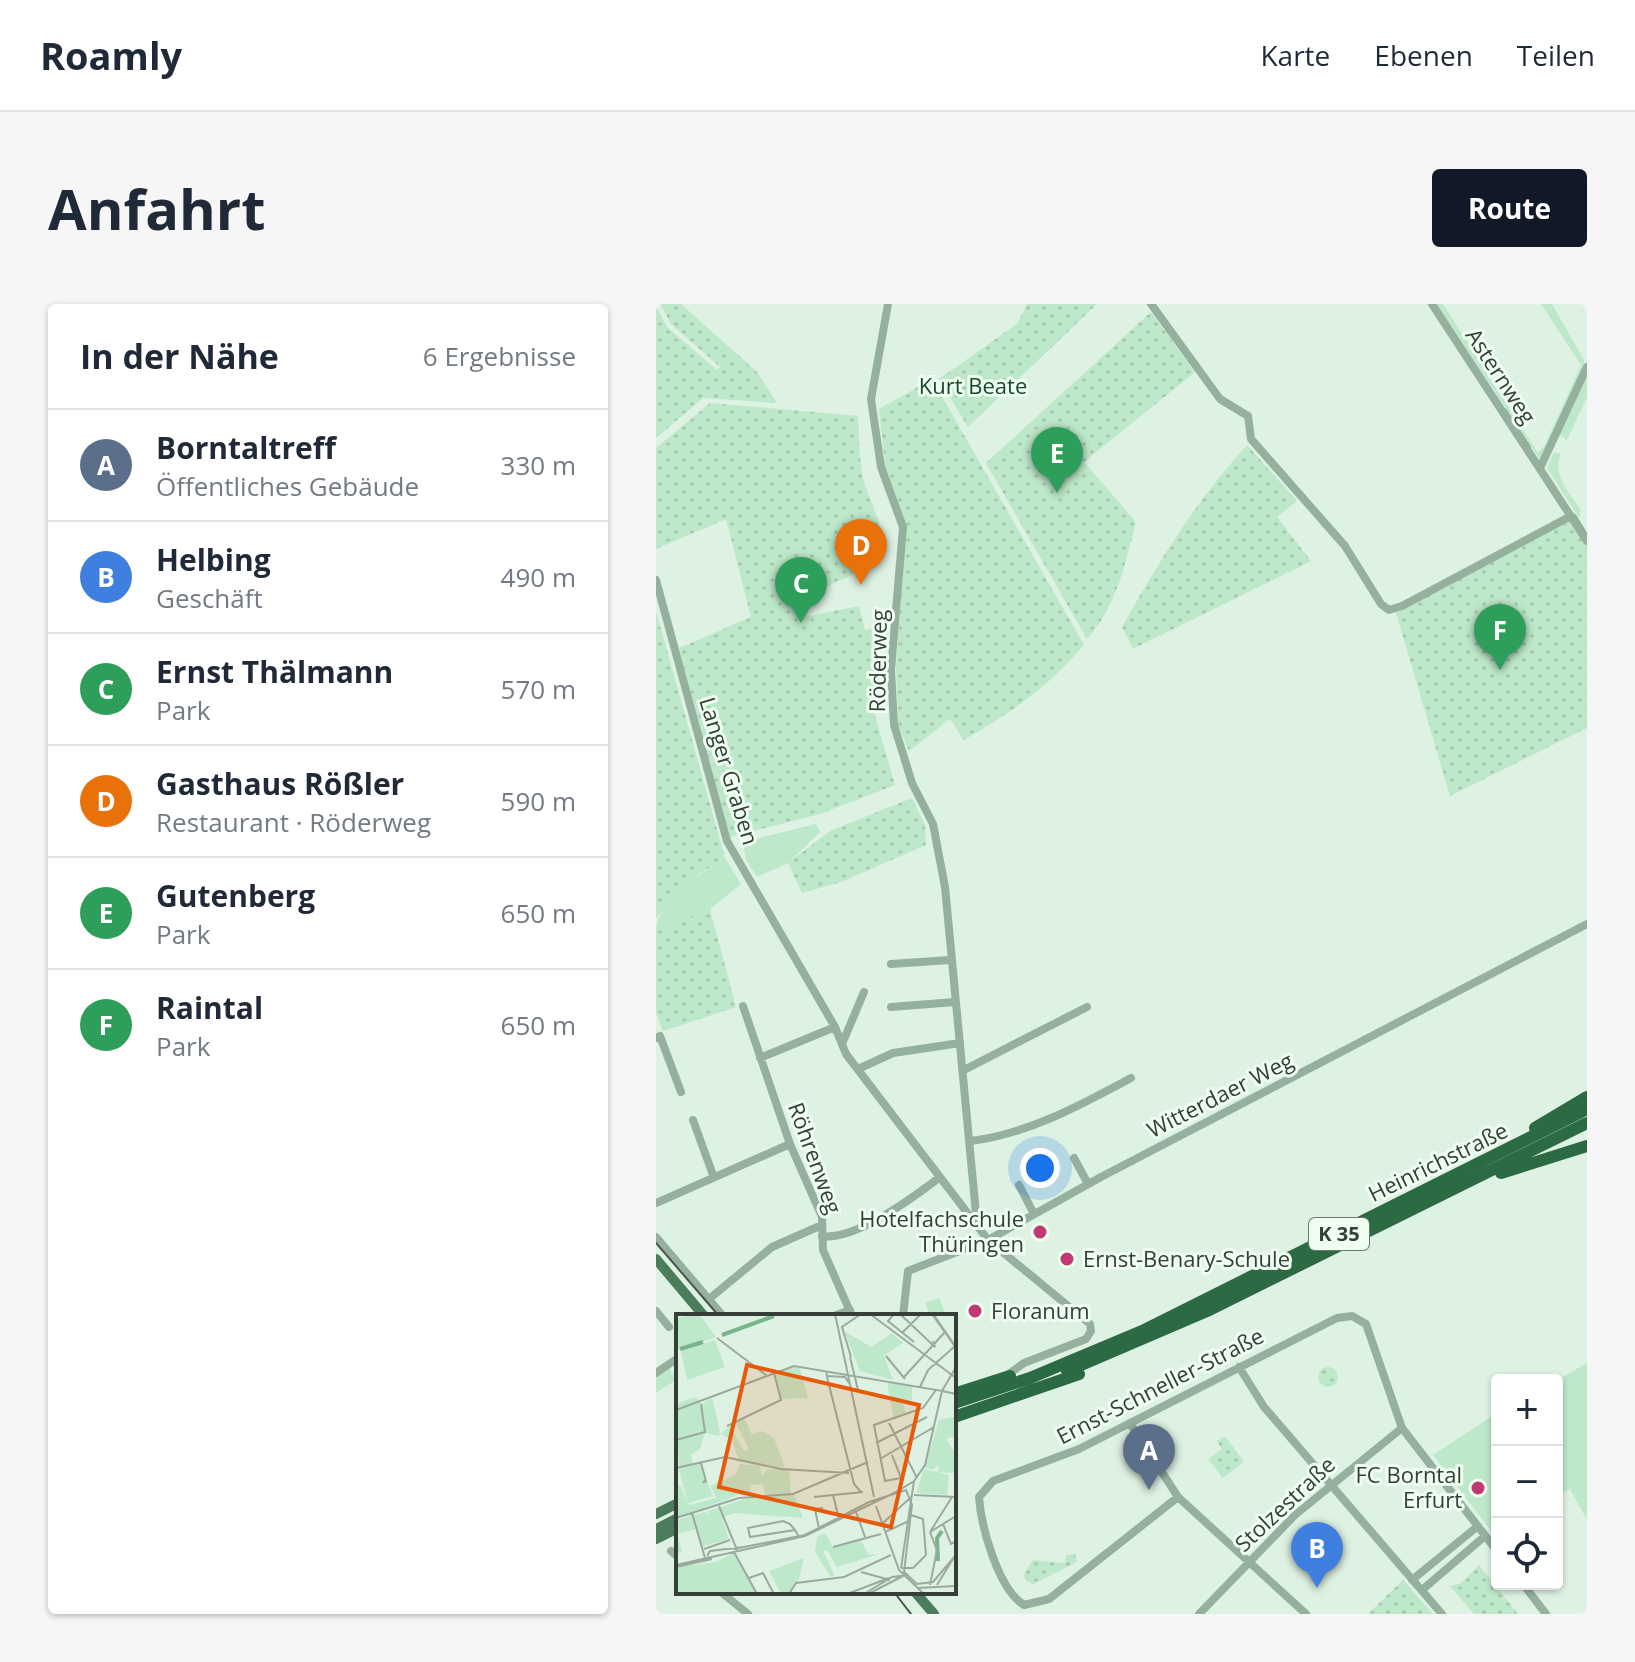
<!DOCTYPE html>
<html lang="de">
<head>
<meta charset="utf-8">
<style>
	body { margin:0; font-family:"Open Sans",sans-serif; background:#f6f6f7; color:#1f2937 }
	.controls { position:absolute; right:24px; bottom:24px; display:grid; overflow:hidden; border-radius:8px; box-shadow:0 2px 6px #0004 }
	.controls button { width:72px; height:72px; display:grid; place-items:center; padding:0; border:0; border-bottom:2px solid #e0e1e3; background:#fff; color:#1f2937; font:40px sans-serif }
	.you { position:absolute; left:384px; top:864px; width:28px; height:28px; margin:-20px; border:6px solid #fff; border-radius:50%; background:#1a73e8; box-shadow:0 0 0 12px #1a73e833 }
	.badge { display:grid; place-items:center; width:52px; height:52px; border-radius:50%; background:#111827; color:#fff; font-size:26px; font-weight:700 }
	.pin { position:absolute; translate:-50% -66px; filter:drop-shadow(0 2px 4px #0008) }
	.pin::after { content:''; position:absolute; top:42px; width:28px; height:24px; background:inherit; clip-path:polygon(0 0,100% 0,50% 100%) }
	.list { margin:0; padding:0; list-style:none }
	h2 { display:flex; justify-content:space-between; align-items:center; height:104px; margin:0; padding:0 32px; font-size:34px }
	h2 small { font-size:26px; font-weight:400; color:#747a83 }
	.list li { display:grid; grid-template-columns:52px 1fr auto; gap:24px; align-items:center; box-sizing:border-box; height:112px; padding:0 32px; border-top:2px solid #e0e1e3 }
	.list b { display:block; font-size:30px; white-space:nowrap }
	.list p { margin:0; font-size:26px; white-space:nowrap; color:#747a83 }
	.list em { font-size:26px; font-style:normal; color:#747a83 }
	.icon { flex:none; width:44px; height:44px; fill:none; stroke:currentColor; stroke-width:2; stroke-linecap:round; stroke-linejoin:round }
	.map { position:relative; flex:none; width:931px; height:1310px; overflow:hidden; border-radius:8px }
	header { display:flex; align-items:center; gap:48px; box-sizing:border-box; height:112px; padding:0 40px; background:#fff; border-bottom:2px solid #e0e1e3 }
	header strong { font-size:38px }
	nav { display:flex; gap:44px; margin-inline-start:auto; font-size:28px }
	.intro { display:flex; align-items:center; justify-content:space-between; box-sizing:border-box; height:192px; padding:0 48px }
	h1 { margin:0; font-size:56px }
	.button { padding:20px 36px; border-radius:8px; background:#111827; color:#fff; font-size:28px; font-weight:700 }
	main { display:flex; gap:48px; padding:0 48px }
	aside { flex:1; background:#fff; border-radius:8px; box-shadow:0 2px 6px #0004 }
	.map>svg:first-child { display:block }
	.grass { fill:#bee8ca }
	.park { fill:url(#park-dots) }
	.lines { fill:none; stroke-linecap:round; stroke-linejoin:round }
	.stream { stroke:#77b68b; stroke-width:2 }
	.minor { stroke:#95b09d; stroke-width:8 }
	.major { stroke:#4b7d5b; stroke-width:10 }
	.highway { stroke:#2c6a43; stroke-width:12 }
	.tram { stroke:#4b554e; stroke-width:2 }
	.poi-dot { fill:#c13873; stroke:#eefff2; stroke-width:3 }
	.labels { text-anchor:middle; stroke-width:6; stroke-linejoin:round; paint-order:stroke }
	.shield { fill:#eefff2; stroke:#6d7870; stroke-width:2 }
	.shield-label { font-size:20px; font-weight:bold; fill:#363e38 }
	.street-label { font-size:22px; fill:#363e38; stroke:#eefff2 }
	.park-label { font-size:22px; fill:#1a492c; stroke:#eefff2 }
	.poi-label { font-size:22px; fill:#363e38; stroke:#eefff2; text-anchor:end }
	.inset-river { fill:none; stroke:#77b68b; stroke-width:4 }
	.inset-road { fill:none; stroke:#9baa9f; stroke-width:2 }
	.view { fill:#e8590c; fill-opacity:0.15; stroke:#e8590c; stroke-width:4 }
	.inset-edge { fill:none; stroke:#363e38; stroke-width:4 }
</style>
</head>
<body>
<header>
<strong>Roamly</strong>
<nav><a>Karte</a><a>Ebenen</a><a>Teilen</a></nav>
</header>
<div class="intro"><h1>Anfahrt</h1><a class="button">Route</a></div>
<main>
<aside>
<h2>In der Nähe<small>6 Ergebnisse</small></h2>
<ul class="list">
<li><span class="badge" style="background:#5c6f8a">A</span><div><b>Borntaltreff</b><p>Öffentliches Gebäude</p></div><em>330 m</em></li>
<li><span class="badge" style="background:#3f7fe0">B</span><div><b>Helbing</b><p>Geschäft</p></div><em>490 m</em></li>
<li><span class="badge" style="background:#2e9e5b">C</span><div><b>Ernst Thälmann</b><p>Park</p></div><em>570 m</em></li>
<li><span class="badge" style="background:#e8710a">D</span><div><b>Gasthaus Rößler</b><p>Restaurant · Röderweg</p></div><em>590 m</em></li>
<li><span class="badge" style="background:#2e9e5b">E</span><div><b>Gutenberg</b><p>Park</p></div><em>650 m</em></li>
<li><span class="badge" style="background:#2e9e5b">F</span><div><b>Raintal</b><p>Park</p></div><em>650 m</em></li>
</ul>
</aside>
<div class="map">
<svg width="931" height="1310" viewBox="0 0 931 1310">
	<defs>
		<pattern id="park-dots" width="8" height="8" patternUnits="userSpaceOnUse" patternTransform="scale(2)"><rect width="8" height="8" fill="#bee8ca"/><path d="M2 2h.1M6 6h.1" fill="none" stroke="#a4c8ae" stroke-width="1.8" stroke-linecap="round"/></pattern>
	</defs>
	<rect width="100%" height="100%" fill="#def2e3"/>
	<path class="grass" d="M781,0H787L882,149L889,141L925,61L885,0H896L928,56V63L884,156Z
		M931,73V93L911,136L904,131Z
		M898,148L905,150C896,172 913,188 925,206L923,214L891,164Z
		M160,520L164,528L132,559L101,573L90,556L87,538Z
		M69,554L85,580L54,605L0,628C0,596 44,570 69,554Z
		M283,994L290,1012H274L269,999Z
		M931,1059V1216L914,1185L901,1192V1076Z
		M13,1064L20,1076L0,1089V1073Z
		M841,1109V1226L836,1228L777,1151Z"/>
	<path class="park" d="M4,0H25L101,68L121,99L47,94L0,134V2L11,23L61,66L64,63L15,20Z
		M371,0H441L312,123L283,75L361,20Z
		M495,8L539,68L428,158L480,218C469,260 461,302 431,335L330,159Z
		M276,75L428,341C393,382 355,409 308,436L294,415L253,447L242,421L240,361L250,222L230,169L223,105Z
		M54,99L202,112C203,131 203,150 206,169C210,196 239,233 221,260L142,295L148,313L203,302L209,326L217,325L218,408L239,481L164,510L74,533L23,344L95,313L70,215L0,245V144Z
		M591,141L641,197L621,213L655,257L477,345L466,323C503,257 540,197 591,141Z
		M914,217L931,243V424L794,492L740,309Z
		M0,307L69,554L44,569L0,614Z
		M256,494L269,521L270,541L185,578L146,589L132,559L174,527Z
		M54,605L80,703L7,727L0,709V628Z
		M662 1073a10 10 0 1 1 20 0a10 10 0 1 1-20 0Z
		M569,1132L588,1158L567,1174L552,1155L566,1145L561,1137Z
		M419,1250L421,1258L377,1280L369,1276L368,1270L377,1256L409,1259L410,1251Z
		M823,1261L862,1310H818L794,1282L805,1279Z
		M747,1276L777,1310H712Z"/>
	<g class="lines">
		<path class="stream" d="M849,105L874,143
			M919,211L930,229"/>
		<path class="minor" d="M232,0L215,95L225,163L247,223L235,366L238,421L256,479L277,520L289,583L321,920
			M495,0L564,95L592,112L595,135L689,242L725,300L733,306L746,302L915,212
			M776,0L931,237
			M884,164L931,63
			M0,276L71,537L179,723L190,750L332,936L434,1020L435,1027L430,1035L368,1059L350,1072
			M235,660L294,656
			M87,702L134,840L166,913L167,946L196,1012
			M235,703L299,698
			M0,734L4,732L25,788
			M186,740L208,688
			M104,754L179,723
			M202,765L237,749L304,739
			M308,766L431,703
			M37,816L57,871
			M315,837C372,830 425,801 475,774
			M418,854L432,880
			M363,881L378,910
			M0,899L134,840
			M166,932C198,937 258,893 284,873
			M0,933L67,1012
			M53,995L116,943L166,921
			M0,1007L13,1023
			M178,1012L194,1006
			M247,1012L252,967L332,936L445,873L931,620
			M583,1063L608,1103L786,1310
			M0,1069L22,1054
			M474,1119L522,1193L650,1310
			M522,1193L393,1295L368,1301C342,1285 325,1222 323,1193L337,1177L423,1145L681,1014L696,1012L710,1020L746,1124L841,1247
			M15,1247L22,1253
			M756,1276L822,1222
			M867,1280L890,1310
			M766,1286L829,1232
			M65,1288L92,1310
			M543,1310L639,1211L746,1124"/>
		<path class="major" d="M0,955L48,1012
			M0,1210L22,1199
			M0,1225L22,1214
			M0,1235L22,1224
			M259,1288L278,1310"/>
		<path class="highway" d="M879,824L931,793
			M845,869L931,842
			M411,1067L551,1007L931,819
			M298,1090L354,1072
			M298,1099L374,1074L486,1027L931,805
			M298,1113L423,1070"/>
		<path class="tram" d="M0,939L63,1012
			M238,1288L255,1310"/>
	</g>
	<g class="poi-dot">
		<circle cx="384" cy="928" r="8"/>
		<circle cx="411" cy="955" r="8"/>
		<circle cx="319" cy="1007" r="8"/>
		<circle cx="822" cy="1184" r="8"/>
	</g>
	<g class="labels">
		<rect class="shield" x="653" y="914" width="60" height="32" rx="6"/>
		<g class="shield-label">
			<text x="683" y="937">K 35</text>
		</g>
		<g class="street-label">
			<text transform="translate(845 72) rotate(57)" y="8">Asternweg</text>
			<text transform="translate(222 357) rotate(-89)" y="8">Röderweg</text>
			<text transform="translate(73 467) rotate(73)" y="8">Langer Graben</text>
			<text transform="translate(564 791) rotate(-27)" y="8">Witterdaer Weg</text>
			<text transform="translate(159 854) rotate(70)" y="8">Röhrenweg</text>
			<text transform="translate(782 858) rotate(-26)" y="8">Heinrichstraße</text>
			<text transform="translate(504 1082) rotate(-27)" y="8">Ernst-Schneller-Straße</text>
			<text transform="translate(629 1200) rotate(-43)" y="8">Stolzestraße</text>
		</g>
		<g class="park-label">
			<text x="317" y="90">Kurt Beate</text>
		</g>
		<g class="poi-label">
			<text x="368" y="923">Hotelfachschule<tspan x="368" dy="25">Thüringen</tspan></text>
			<text x="427" y="963" text-anchor="start">Ernst-Benary-Schule</text>
			<text x="335" y="1015" text-anchor="start">Floranum</text>
			<text x="806" y="1179">FC Borntal<tspan x="806" dy="25">Erfurt</tspan></text>
		</g>
	</g>
	<g transform="translate(20 1010)">
		<rect width="280" height="280" fill="#def2e3"/>
		<path d="M211,68L236,73V86L227,89L230,100L218,106ZM0,145L3,154L24,149L37,182L12,189Z" fill="#bee8ca"/>
		<path d="M58,239L81,280H0V253L39,248Z" fill="#bee8ca"/>
		<path d="M23,0L40,23L0,36V4ZM168,17L195,33L216,19L227,29L208,42L217,66L184,57ZM39,26L49,53L11,66L5,37ZM117,53L124,54L132,84L106,85L99,60ZM20,83L26,90L36,84L44,117L43,122L29,119L24,135L15,141L17,150L3,153L0,90ZM280,102V122L270,125L280,140V159L262,158L263,151L256,156L249,153L263,106ZM68,104L76,121L86,117L98,124L109,154L63,147L56,126L45,120L54,112L68,137L73,135L59,108ZM64,150L84,152L86,163L92,155L113,156L115,180L89,181L87,170L74,171L75,182L62,181L0,204V172L4,171L13,191L40,184L35,172L60,160ZM248,155L273,161L271,181L240,179ZM118,181L127,204L59,199L46,203L53,225L25,233L20,215L1,220L6,238L0,239V206L29,198L33,202L32,197L72,184ZM149,219L157,233L184,225L193,241L203,240L161,253L151,236L147,237L159,262H154L139,238L141,223ZM128,244L123,265L112,280H105L93,257Z" fill="#bee8ca"/>
		<path class="inset-river" d="M46,21L98,2M4,35L27,28M262,247L261,224L266,217"/>
		<path class="inset-road" d="M159,0L198,183M194,0L280,64M218,0L212,7L238,28M224,0L259,33L257,27M256,0L280,34M257,0L280,33M226,19L245,0M41,24L90,61M210,42L229,65M174,43L182,76M175,43L166,13L185,0M150,57L151,62L169,63L173,69M151,63L178,170L185,178M228,63L269,18M244,73L252,56L279,32M0,96L118,52L266,77L280,53M213,109L241,164M51,112L105,86L98,59M0,126L29,118L25,90M200,129L251,103M216,141L225,164L209,167L198,111L247,94L260,76M204,145L258,113M25,149L30,167L27,169L30,165M0,154L49,143L105,155L173,159M217,180L238,167L249,151L266,77L280,80M157,181L163,205M238,181L280,183M138,183L187,178M43,192L61,236M200,192L223,256L248,280M180,198L189,223M16,199L29,244M235,201L247,205L250,241M0,204L63,184L117,180L192,148M207,209L235,183M267,210L275,230L280,227M143,215L139,195L147,194M119,216L74,223L72,214L107,207L114,210L119,216L122,221L123,223M209,218L233,207M254,218L276,183M254,218L280,202M157,233L205,220M28,235L54,226M58,235L129,221L193,188L230,176L236,191L228,258L241,270L257,268L280,241M58,238L81,280M31,242L34,237L68,233M0,251L129,222L220,178M0,253L36,245M225,254L238,167M225,254H237L250,241M185,258L214,266M73,264L87,259L98,280M254,271L261,236L254,218M261,271L280,240M241,274L280,272M113,280L120,269L168,263L215,241M171,280L213,264M188,280L216,263L233,261M192,280L227,262"/>
		<path class="view" d="M71,51L243,91L215,213L43,173Z"/>
		<rect width="280" height="280" class="inset-edge"/>
	</g>
</svg>
<div class="controls">
<button>+</button>
<button>−</button>
<button><svg class="icon" aria-label="locate" viewBox="0 0 24 24"><circle cx="12" cy="12" r="6"/><path d="M12 2v4M12 18v4M2 12h4M18 12h4"/></svg></button>
</div>
<div class="you"></div>
<div class="pin badge" style="left:493px;top:1186px;background:#5c6f8a">A</div>
<div class="pin badge" style="left:661px;top:1284px;background:#3f7fe0">B</div>
<div class="pin badge" style="left:145px;top:319px;background:#2e9e5b">C</div>
<div class="pin badge" style="left:205px;top:281px;background:#e8710a">D</div>
<div class="pin badge" style="left:401px;top:189px;background:#2e9e5b">E</div>
<div class="pin badge" style="left:844px;top:366px;background:#2e9e5b">F</div>
</div>
</main>
</body>
</html>
